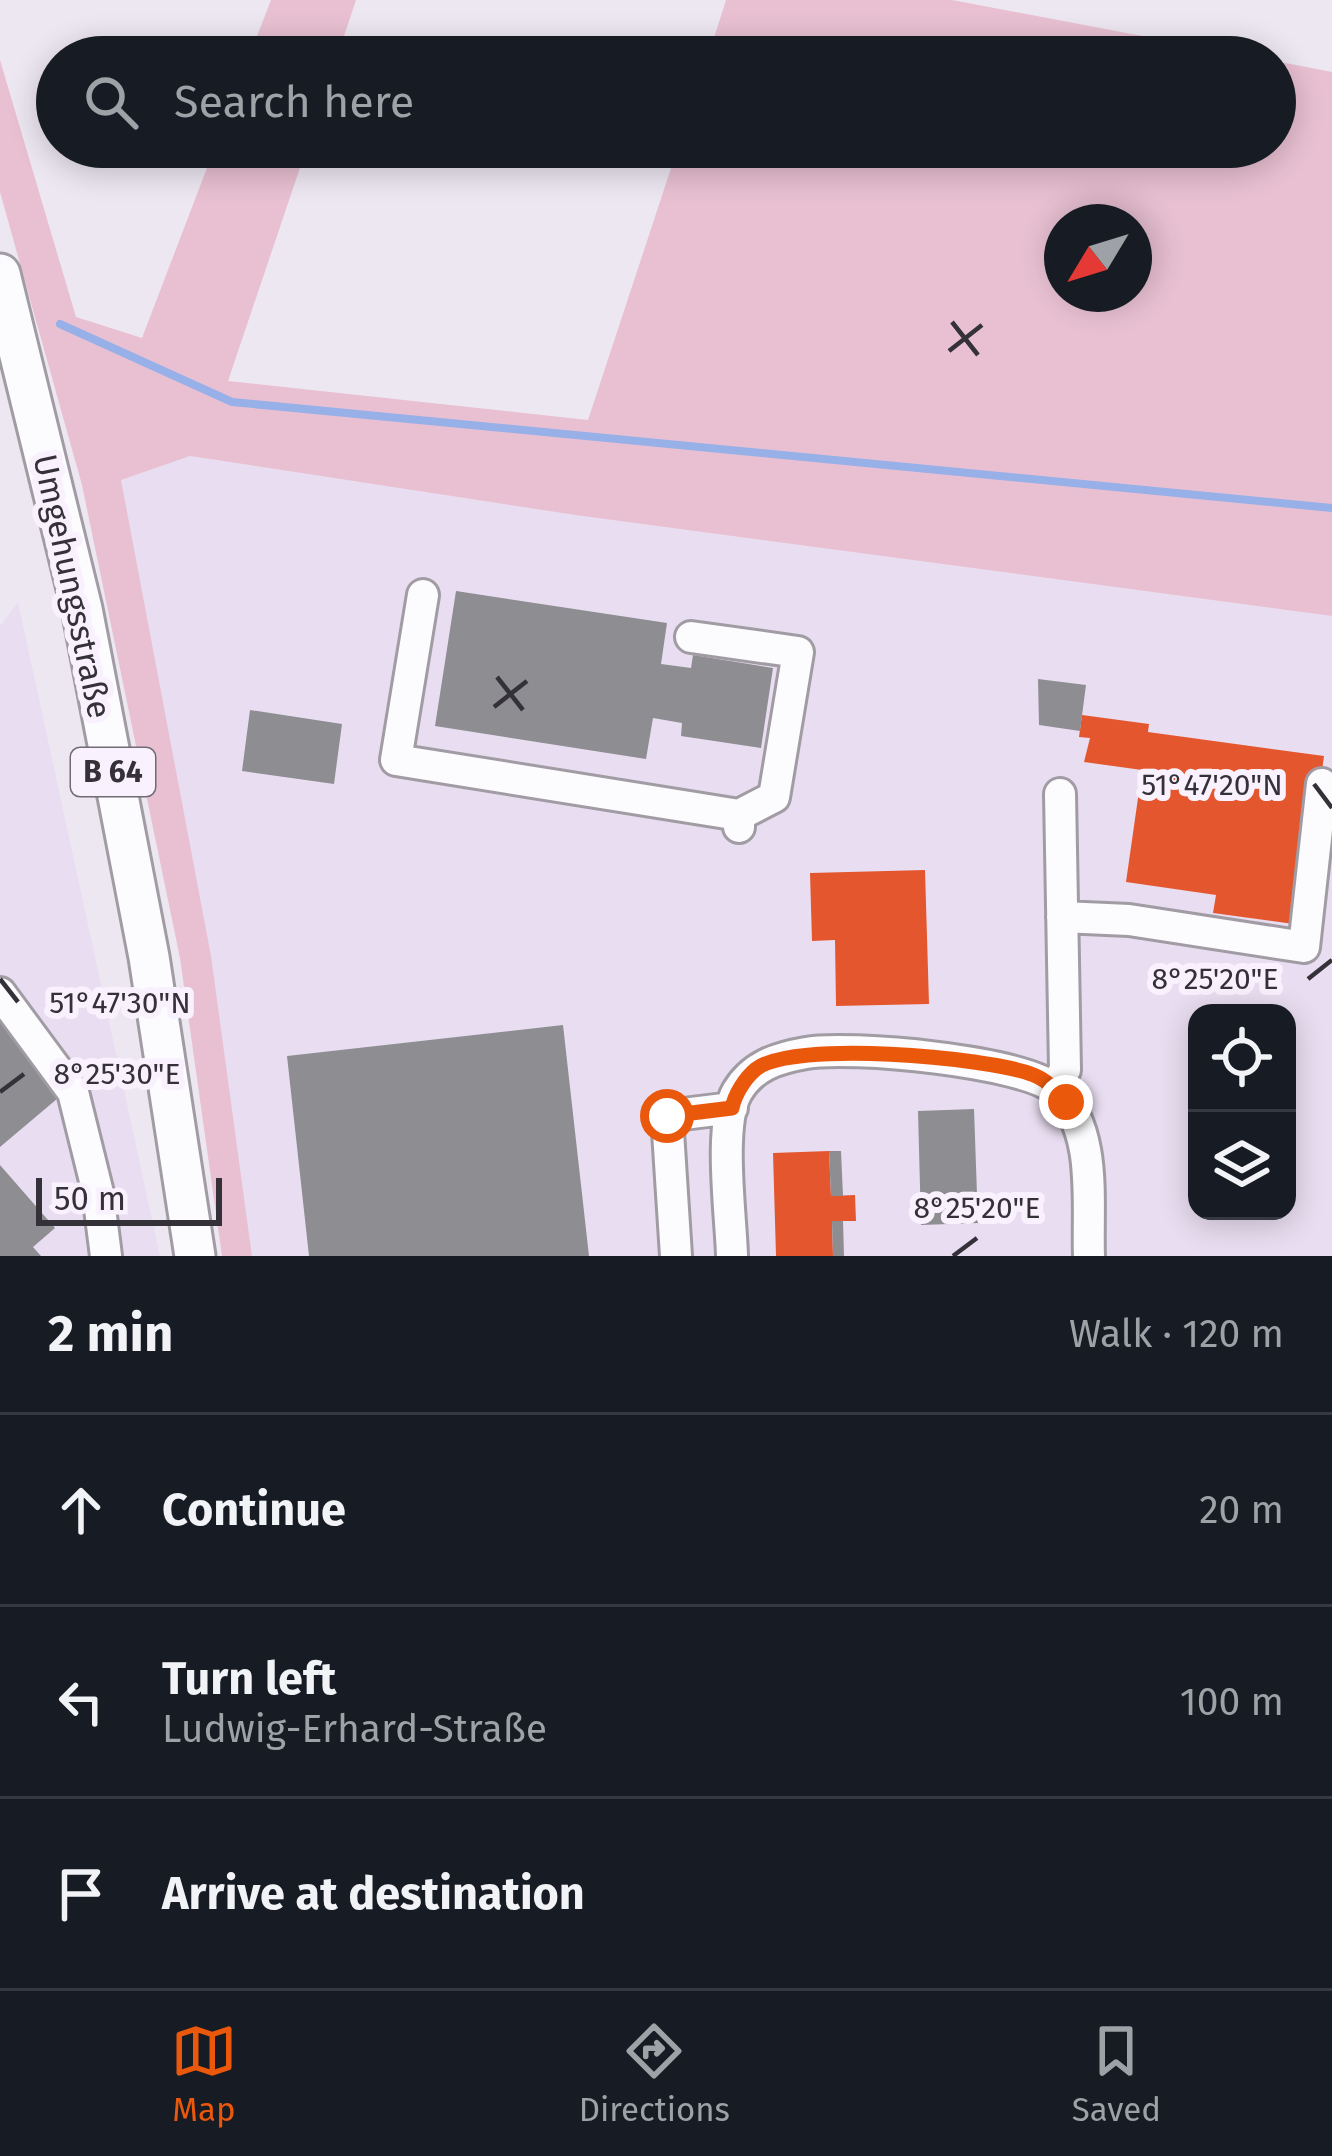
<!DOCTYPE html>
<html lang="en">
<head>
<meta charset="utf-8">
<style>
	body { margin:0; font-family:"Fira Sans",sans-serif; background:#242831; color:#f1f3f6 }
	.controls { position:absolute; right:36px; bottom:36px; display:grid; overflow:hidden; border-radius:24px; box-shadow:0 6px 30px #0003 }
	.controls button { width:108px; height:108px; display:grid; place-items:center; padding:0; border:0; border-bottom:3px solid #363941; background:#171b24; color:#f1f3f6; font:60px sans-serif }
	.compass { position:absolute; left:1044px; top:204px; width:108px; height:108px; border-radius:50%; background:#171b24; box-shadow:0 6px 30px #0003; rotate:232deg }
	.scale { position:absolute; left:36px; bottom:30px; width:186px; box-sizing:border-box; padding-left:12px; border:6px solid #353139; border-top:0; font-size:33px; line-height:42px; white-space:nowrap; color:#353139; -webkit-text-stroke:9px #f9f2fe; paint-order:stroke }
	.stop { position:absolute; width:36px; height:36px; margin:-27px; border:9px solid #ea580c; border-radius:50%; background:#fff }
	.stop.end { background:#ea580c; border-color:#fff; box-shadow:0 3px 12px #0008 }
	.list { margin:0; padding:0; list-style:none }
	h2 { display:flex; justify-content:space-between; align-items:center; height:156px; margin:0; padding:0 48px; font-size:51px }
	h2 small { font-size:39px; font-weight:400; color:#9ea1a6 }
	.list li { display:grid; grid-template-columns:78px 1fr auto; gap:36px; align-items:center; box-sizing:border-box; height:192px; padding:0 48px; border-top:3px solid #363941 }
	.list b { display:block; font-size:45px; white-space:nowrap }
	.list p { margin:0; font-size:39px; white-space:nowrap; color:#9ea1a6 }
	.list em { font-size:39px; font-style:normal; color:#9ea1a6 }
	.icon { flex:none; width:66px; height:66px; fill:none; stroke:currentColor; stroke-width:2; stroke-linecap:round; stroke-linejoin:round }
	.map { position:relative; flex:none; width:1332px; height:1256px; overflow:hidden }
	.search { position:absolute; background:#171b24; box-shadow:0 6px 30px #0003; left:36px; right:36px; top:36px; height:132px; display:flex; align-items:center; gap:30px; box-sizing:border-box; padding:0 42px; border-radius:66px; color:#9ea1a6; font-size:45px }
	.sheet { height:732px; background:#171b24 }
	nav { display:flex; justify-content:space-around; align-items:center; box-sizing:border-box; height:168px; border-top:3px solid #363941; background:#171b24; font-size:33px; color:#9ea1a6 }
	nav a { display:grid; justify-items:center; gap:6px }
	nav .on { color:#ea580c }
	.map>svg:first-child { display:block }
	.built { fill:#e9def1; fill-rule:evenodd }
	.green { fill:#e8c0d2; fill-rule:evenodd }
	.shops { fill:#e4572e }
	.industry { fill:#8d8d92 }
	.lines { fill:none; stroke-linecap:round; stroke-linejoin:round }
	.stream { stroke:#97b0e8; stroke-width:8 }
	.minor-casing { stroke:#a19ca4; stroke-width:36 }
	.major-casing { stroke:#a19ca4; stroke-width:45 }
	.minor { stroke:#fcfbfd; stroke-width:30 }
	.major { stroke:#fcfbfd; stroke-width:39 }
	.route { stroke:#ea580c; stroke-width:15 }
	.ticks { fill:none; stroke:#353139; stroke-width:4.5 }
	.labels { text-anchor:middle; stroke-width:12; stroke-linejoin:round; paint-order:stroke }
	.shield { fill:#f9f2fe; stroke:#706b74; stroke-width:3 }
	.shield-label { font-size:30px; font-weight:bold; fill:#353139 }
	.street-label { font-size:33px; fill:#353139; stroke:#f9f2fe }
	.ticks-label { font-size:30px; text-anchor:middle; fill:#353139; stroke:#f9f2fe; stroke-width:12; stroke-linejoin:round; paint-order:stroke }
</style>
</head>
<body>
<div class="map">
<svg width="1332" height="1256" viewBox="0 0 1332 1256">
	<rect width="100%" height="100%" fill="#ede7f2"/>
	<path class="built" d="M190,456L575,515L1332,616V1256H252L210,956L120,480ZM1197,1013H1287V1211H1197Z
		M18,602L160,1256H0V626Z"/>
	<path class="green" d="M271,0H356L337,57H249Z
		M726,0H952L1253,57H708Z
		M0,60L76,317L142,338L215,147H307L228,381L588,420L678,147H1275V61L1332,72V616L575,515L190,456L121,480L211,956L252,1256H222L180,958L82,485L0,192ZM1062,222H1134V294H1062Z"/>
	<path class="shops" d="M1082,715L1149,724L1148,732L1324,756L1301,925L1213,913L1216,895L1126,882L1142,770L1084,762L1090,738L1079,737Z
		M925,870L929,1004L836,1006L835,940L812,941L810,873Z
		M829,1151L831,1196L855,1195L856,1221H832L833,1256H776L773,1153Z"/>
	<path class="industry" d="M456,591L667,623L661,664L691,668L693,655L773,668L761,748L681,736L682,723L653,718L646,759L435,726Z
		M1038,679L1086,685L1080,731L1039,725Z
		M250,710L342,724L334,784L242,771Z
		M0,1019L64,1093L0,1147Z
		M563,1025L589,1256H309L287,1056Z
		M974,1109L978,1223L921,1225L918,1111Z
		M829,1151H841L843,1196H831Z
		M0,1165L55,1228L33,1247L41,1256H0Z
		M832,1221H843L844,1256H833Z"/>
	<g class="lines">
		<path class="stream" d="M60,324L232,402L1332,508"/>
		<defs>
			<path id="minor" d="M423,595L396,760L739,815V827
				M691,637L798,652L774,797L739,815
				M1062,917L1129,920L1304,947L1322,784
				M0,993L73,1092L98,1193L106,1256
				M1054,1088L1065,1070L1060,794
				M676,1256L667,1116L732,1108
				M732,1256C731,1216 718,1125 737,1092C752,1066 777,1058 806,1053C848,1045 1026,1061 1056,1090C1098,1131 1087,1202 1089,1256"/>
			<path id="major" d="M0,274L82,609L149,957L195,1256"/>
		</defs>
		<use href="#minor" class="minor-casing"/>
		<use href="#major" class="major-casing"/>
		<use href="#minor" class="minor"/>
		<use href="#major" class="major"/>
	</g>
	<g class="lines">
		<path class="route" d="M667,1116L732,1108C735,1094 745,1078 756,1069C793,1040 985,1057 1031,1074C1046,1079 1056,1090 1066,1102"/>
	</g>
	<path class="ticks" d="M952,322L978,355M949,351L982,325M497,677L523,710M494,707L527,681M1314,784L1332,808M0,979L18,1002M1308,979L1332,960M0,1092L24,1074M953,1256L977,1238"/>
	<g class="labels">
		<rect class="shield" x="71" y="748" width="84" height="48" rx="9"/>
		<g class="shield-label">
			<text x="113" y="782">B 64</text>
		</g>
		<g class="street-label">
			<text transform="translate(73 586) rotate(78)" y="12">Umgehungsstraße</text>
		</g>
	</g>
	<g class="ticks-label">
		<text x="1212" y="795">51°47'20"N</text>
		<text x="1215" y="989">8°25'20"E</text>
		<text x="120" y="1013">51°47'30"N</text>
		<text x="117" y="1084">8°25'30"E</text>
		<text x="977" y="1218">8°25'20"E</text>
	</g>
</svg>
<div class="controls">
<button><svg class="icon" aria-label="locate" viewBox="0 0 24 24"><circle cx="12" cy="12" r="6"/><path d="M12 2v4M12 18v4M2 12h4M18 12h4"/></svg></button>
<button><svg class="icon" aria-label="layers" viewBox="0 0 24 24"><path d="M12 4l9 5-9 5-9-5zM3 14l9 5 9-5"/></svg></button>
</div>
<svg class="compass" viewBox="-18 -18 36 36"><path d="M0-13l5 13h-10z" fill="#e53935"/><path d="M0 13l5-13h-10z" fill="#9ea1a6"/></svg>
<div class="scale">50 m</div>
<div class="stop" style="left:667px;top:1116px"></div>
<div class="stop end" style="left:1066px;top:1102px"></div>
<div class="search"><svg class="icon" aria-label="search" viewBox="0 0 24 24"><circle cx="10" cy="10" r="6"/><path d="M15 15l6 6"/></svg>Search here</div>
</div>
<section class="sheet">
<h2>2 min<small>Walk · 120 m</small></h2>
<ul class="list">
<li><svg class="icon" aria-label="ahead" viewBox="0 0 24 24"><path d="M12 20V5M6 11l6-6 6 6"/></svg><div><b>Continue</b></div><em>20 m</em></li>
<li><svg class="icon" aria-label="left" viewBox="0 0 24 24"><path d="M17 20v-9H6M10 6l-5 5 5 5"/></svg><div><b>Turn left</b><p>Ludwig-Erhard-Straße</p></div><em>100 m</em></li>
<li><svg class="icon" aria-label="arrive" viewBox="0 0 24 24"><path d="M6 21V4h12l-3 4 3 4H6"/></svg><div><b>Arrive at destination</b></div></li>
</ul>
</section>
<nav>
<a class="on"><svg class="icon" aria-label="map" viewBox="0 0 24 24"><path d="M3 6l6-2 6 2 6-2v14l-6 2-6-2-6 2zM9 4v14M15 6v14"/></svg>Map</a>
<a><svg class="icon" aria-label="directions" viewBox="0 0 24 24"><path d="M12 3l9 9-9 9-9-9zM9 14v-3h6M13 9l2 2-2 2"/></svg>Directions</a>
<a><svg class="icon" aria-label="saved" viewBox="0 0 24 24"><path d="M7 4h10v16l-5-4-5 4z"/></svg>Saved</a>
</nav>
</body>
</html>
